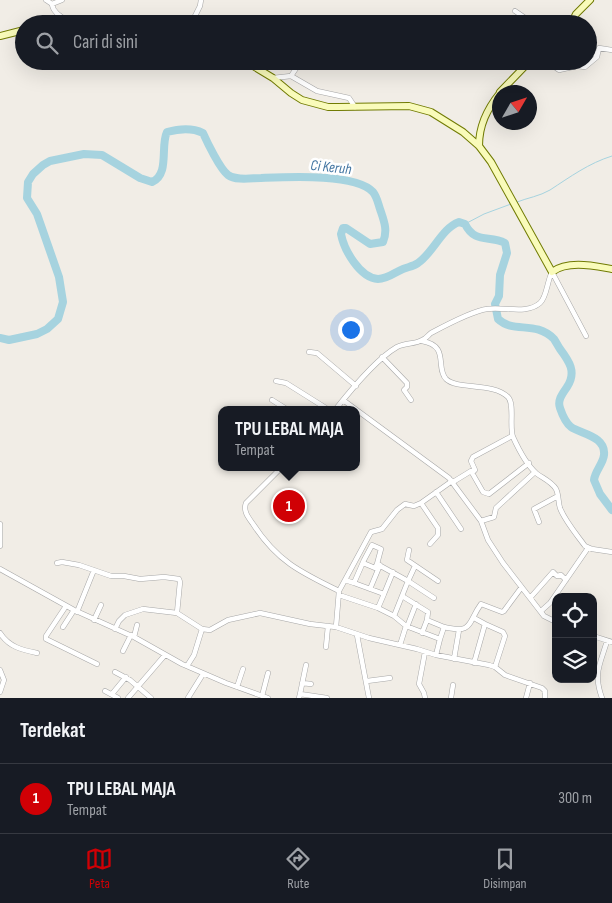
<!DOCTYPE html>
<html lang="id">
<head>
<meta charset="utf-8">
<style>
	body { margin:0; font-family:"Sofia Sans Condensed",sans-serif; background:#242831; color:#f1f3f6 }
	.controls { position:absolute; right:15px; bottom:15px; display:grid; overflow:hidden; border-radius:10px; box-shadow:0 5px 20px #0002 }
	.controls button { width:45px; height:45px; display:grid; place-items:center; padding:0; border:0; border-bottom:1px solid #363941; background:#171b24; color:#f1f3f6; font:25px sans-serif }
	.compass { position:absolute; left:492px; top:85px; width:45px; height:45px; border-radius:50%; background:#171b24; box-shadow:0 5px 20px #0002; rotate:51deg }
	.you { position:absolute; left:350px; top:329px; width:18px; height:18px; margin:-12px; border:4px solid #fff; border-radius:50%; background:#1a73e8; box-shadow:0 0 0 8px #1a73e833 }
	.badge { display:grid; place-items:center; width:32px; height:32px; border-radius:50%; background:#d00005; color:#fff; font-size:16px; font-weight:700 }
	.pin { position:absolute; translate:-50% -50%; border:2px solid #fff; box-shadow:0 1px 5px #0006 }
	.popup { position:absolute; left:218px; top:406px; width:142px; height:65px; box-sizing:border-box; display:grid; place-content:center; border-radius:10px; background:#171b24; filter:drop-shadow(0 1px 4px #0005); font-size:16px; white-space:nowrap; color:#9ea1a6 }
	.popup b { font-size:19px; color:#f1f3f6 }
	.popup::after { content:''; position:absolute; left:50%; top:100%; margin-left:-10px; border:10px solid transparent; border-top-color:#171b24 }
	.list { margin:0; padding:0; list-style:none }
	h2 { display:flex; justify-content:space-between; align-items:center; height:65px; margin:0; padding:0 20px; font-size:21px }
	h2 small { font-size:16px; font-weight:400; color:#9ea1a6 }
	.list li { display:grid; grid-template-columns:32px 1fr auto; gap:15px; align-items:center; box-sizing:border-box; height:70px; padding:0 20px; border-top:1px solid #363941 }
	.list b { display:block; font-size:19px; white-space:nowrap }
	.list p { margin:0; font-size:16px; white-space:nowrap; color:#9ea1a6 }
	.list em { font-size:16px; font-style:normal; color:#9ea1a6 }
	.icon { flex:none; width:28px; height:28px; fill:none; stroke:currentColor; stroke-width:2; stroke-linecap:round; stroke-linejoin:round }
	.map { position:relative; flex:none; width:612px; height:698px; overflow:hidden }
	.search { position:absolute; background:#171b24; box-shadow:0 5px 20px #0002; left:15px; right:15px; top:15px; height:55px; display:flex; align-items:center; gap:12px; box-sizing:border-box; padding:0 18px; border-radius:28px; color:#9ea1a6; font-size:19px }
	.sheet { height:135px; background:#171b24 }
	nav { display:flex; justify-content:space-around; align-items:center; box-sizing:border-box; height:70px; border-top:1px solid #363941; background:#171b24; font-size:14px; color:#9ea1a6 }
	nav a { display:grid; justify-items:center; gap:2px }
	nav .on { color:#d00005 }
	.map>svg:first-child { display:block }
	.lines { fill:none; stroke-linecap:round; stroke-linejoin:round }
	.stream { stroke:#a6d3df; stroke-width:1 }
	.river { stroke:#a6d3df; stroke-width:8 }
	.street-casing { stroke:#a7a7a7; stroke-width:5.5 }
	.secondary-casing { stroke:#717b03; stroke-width:8 }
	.street { stroke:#fff; stroke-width:4.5 }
	.secondary { stroke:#f9fbba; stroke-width:6 }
	.labels { text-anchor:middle; stroke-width:5; stroke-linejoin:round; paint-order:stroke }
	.water-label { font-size:15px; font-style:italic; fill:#4476a2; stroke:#fff }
</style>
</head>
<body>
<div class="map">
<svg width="612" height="698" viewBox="0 0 612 698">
	<rect width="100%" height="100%" fill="#f1ede6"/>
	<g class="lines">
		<path class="stream" d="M517,202C527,198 540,196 550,190C570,177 589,163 612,156
			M465,224L484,214L511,204"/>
		<path class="river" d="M0,338L9,340L37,334L47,329L58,319L63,302L59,277L37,214L27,198L28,182L33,174L43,165L50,161L84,154L102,155L140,178L152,182C170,174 160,146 167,132C178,129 191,127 203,133C207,142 220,169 228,175C236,181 252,178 261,178C286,177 356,173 373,192C377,197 378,203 380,209C384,221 388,230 383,242L370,244L346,228H343L341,234C344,250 360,278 378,279C388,279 395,272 403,269C408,267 414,266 418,263C433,253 442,228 459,222L465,224C475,244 489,235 505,243L507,253L500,275L499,296L495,304L498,319C514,334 535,320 554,339C556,342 558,346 560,349C569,361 577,372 567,387C563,393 557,400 560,408C562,414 566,423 571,427C581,434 606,436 604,455C603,464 595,471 594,480L600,494L612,510"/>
		<defs>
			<path id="street" d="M46,0L52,4C53,13 62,17 69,22
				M52,4L62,0
				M515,11L534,24
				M191,24L200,6L201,0
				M588,43L596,56
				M546,61L559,70L577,66L585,67L597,57L599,48L612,50
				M291,76L317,91L349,98L355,107
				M273,78L291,76L301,61
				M422,341C450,346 435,367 446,379C457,390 493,382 508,397C515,404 509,427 513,437C518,448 527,465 536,473C542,478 551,481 556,489C559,495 558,502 560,508C565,521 577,535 585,546L592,549L612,552
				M309,352L317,353L356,386
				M382,357L407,383V387L404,390L411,400
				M276,381L286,383L329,410
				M272,400L288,410
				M343,400L449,478L481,521L488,540L503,563L544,616L556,622
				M335,410C350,391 376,359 397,347C405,343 416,344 422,340C426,339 428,335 431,333C446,325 472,311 487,309C503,306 526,315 540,303C547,297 547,281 552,272L586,336
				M282,467L246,503C243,511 248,517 253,524C277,561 300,572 339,591L336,627
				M472,473L475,470L471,461L473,457L512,436
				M453,482L471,471L483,492L489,494L529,463
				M436,492L461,529
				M481,521L494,517L496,508L535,472
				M539,522L534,509L558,496
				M0,524V546
				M430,544L438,535V528L421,503L452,481
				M409,550L407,560L438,581
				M57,563L62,562L79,565L111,576H124L140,579L164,577L179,579L180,582L177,613
				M363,563L375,568L377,564L408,581L415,566
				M0,569L74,610L134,637L182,664L226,683L268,698
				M345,580L354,583L364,560L372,545L381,549L377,564
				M354,583L384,594L378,608
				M370,589L380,565
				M339,591L371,532L382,529L397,510L405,504L414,506L421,503
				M384,594L393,572
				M342,596L378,608L394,616L406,626L440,639L444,627C474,634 467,623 481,604L502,612L504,611L521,588
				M402,596L428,612L427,620L444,627
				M530,598L553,572L557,576L561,575L566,580
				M66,606L46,636V639L97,664
				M541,611L550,603L588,548
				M77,612L94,570
				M394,616L408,581L434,598
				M94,620L101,605
				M485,624L503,632L505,636L495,667
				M63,627L74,610
				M407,627L416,604
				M115,629L119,621L125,615L143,609L177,613L202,629L210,630L228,620L260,613L310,624L336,627L369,638L417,649L436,655L489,665L495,667L505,675L542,688L545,691V698
				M0,633C9,647 22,650 37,653
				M422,633L427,620
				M357,635L369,698
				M593,636L612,642
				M134,637L137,625
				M400,645L406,626
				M326,647L328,626
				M123,651L131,635
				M436,655L440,639
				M454,659L459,630
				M474,663L485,624L474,618
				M187,666L194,655L202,629
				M0,670L4,680L0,692
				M115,672L130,680L151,698
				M367,681L390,678
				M302,683L311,684
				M237,687L243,669
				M105,691L118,698
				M112,694L126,677
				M300,694L306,665
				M262,696L268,673
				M128,698L165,655
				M188,698L203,674
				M299,698L300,694L327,698
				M425,698L424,693L419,684L425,652
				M451,698L453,685
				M526,698L530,683
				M602,698C593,673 600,665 607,641"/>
			<path id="secondary" d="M60,24L69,22L101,24
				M571,24L576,14L590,0
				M0,36L24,30
				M245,61L273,78L291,93L302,100L328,107H338L409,106L431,112L463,132L479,146L491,162L552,272C568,260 594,266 612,269
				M500,92L530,61
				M479,146C479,125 487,109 500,93"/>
		</defs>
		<use href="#street" class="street-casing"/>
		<use href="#secondary" class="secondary-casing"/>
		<use href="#street" class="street"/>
		<use href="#secondary" class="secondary"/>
	</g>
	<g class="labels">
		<g class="water-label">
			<text transform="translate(331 167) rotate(6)" y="5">Ci Keruh</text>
		</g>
	</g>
</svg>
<div class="controls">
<button><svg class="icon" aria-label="locate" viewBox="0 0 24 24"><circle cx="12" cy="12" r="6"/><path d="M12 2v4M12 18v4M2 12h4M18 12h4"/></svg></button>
<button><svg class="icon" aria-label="layers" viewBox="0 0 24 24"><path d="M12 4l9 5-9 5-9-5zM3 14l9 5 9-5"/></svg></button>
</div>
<svg class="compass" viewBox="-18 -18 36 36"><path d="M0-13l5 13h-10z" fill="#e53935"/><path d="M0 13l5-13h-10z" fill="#9ea1a6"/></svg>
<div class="you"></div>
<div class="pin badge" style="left:289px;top:506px">1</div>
<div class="popup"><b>TPU LEBAL MAJA</b>Tempat</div>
<div class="search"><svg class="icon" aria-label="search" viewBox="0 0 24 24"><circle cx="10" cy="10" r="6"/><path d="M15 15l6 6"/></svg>Cari di sini</div>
</div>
<section class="sheet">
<h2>Terdekat<small></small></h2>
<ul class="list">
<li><span class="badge">1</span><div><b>TPU LEBAL MAJA</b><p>Tempat</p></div><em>300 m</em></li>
</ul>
</section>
<nav>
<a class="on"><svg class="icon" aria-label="map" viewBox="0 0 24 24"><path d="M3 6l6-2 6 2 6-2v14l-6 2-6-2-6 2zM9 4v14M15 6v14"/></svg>Peta</a>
<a><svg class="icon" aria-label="directions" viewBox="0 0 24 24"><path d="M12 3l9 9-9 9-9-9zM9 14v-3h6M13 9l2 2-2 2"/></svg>Rute</a>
<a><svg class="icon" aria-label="saved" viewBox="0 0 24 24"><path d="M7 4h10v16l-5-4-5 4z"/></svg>Disimpan</a>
</nav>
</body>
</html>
